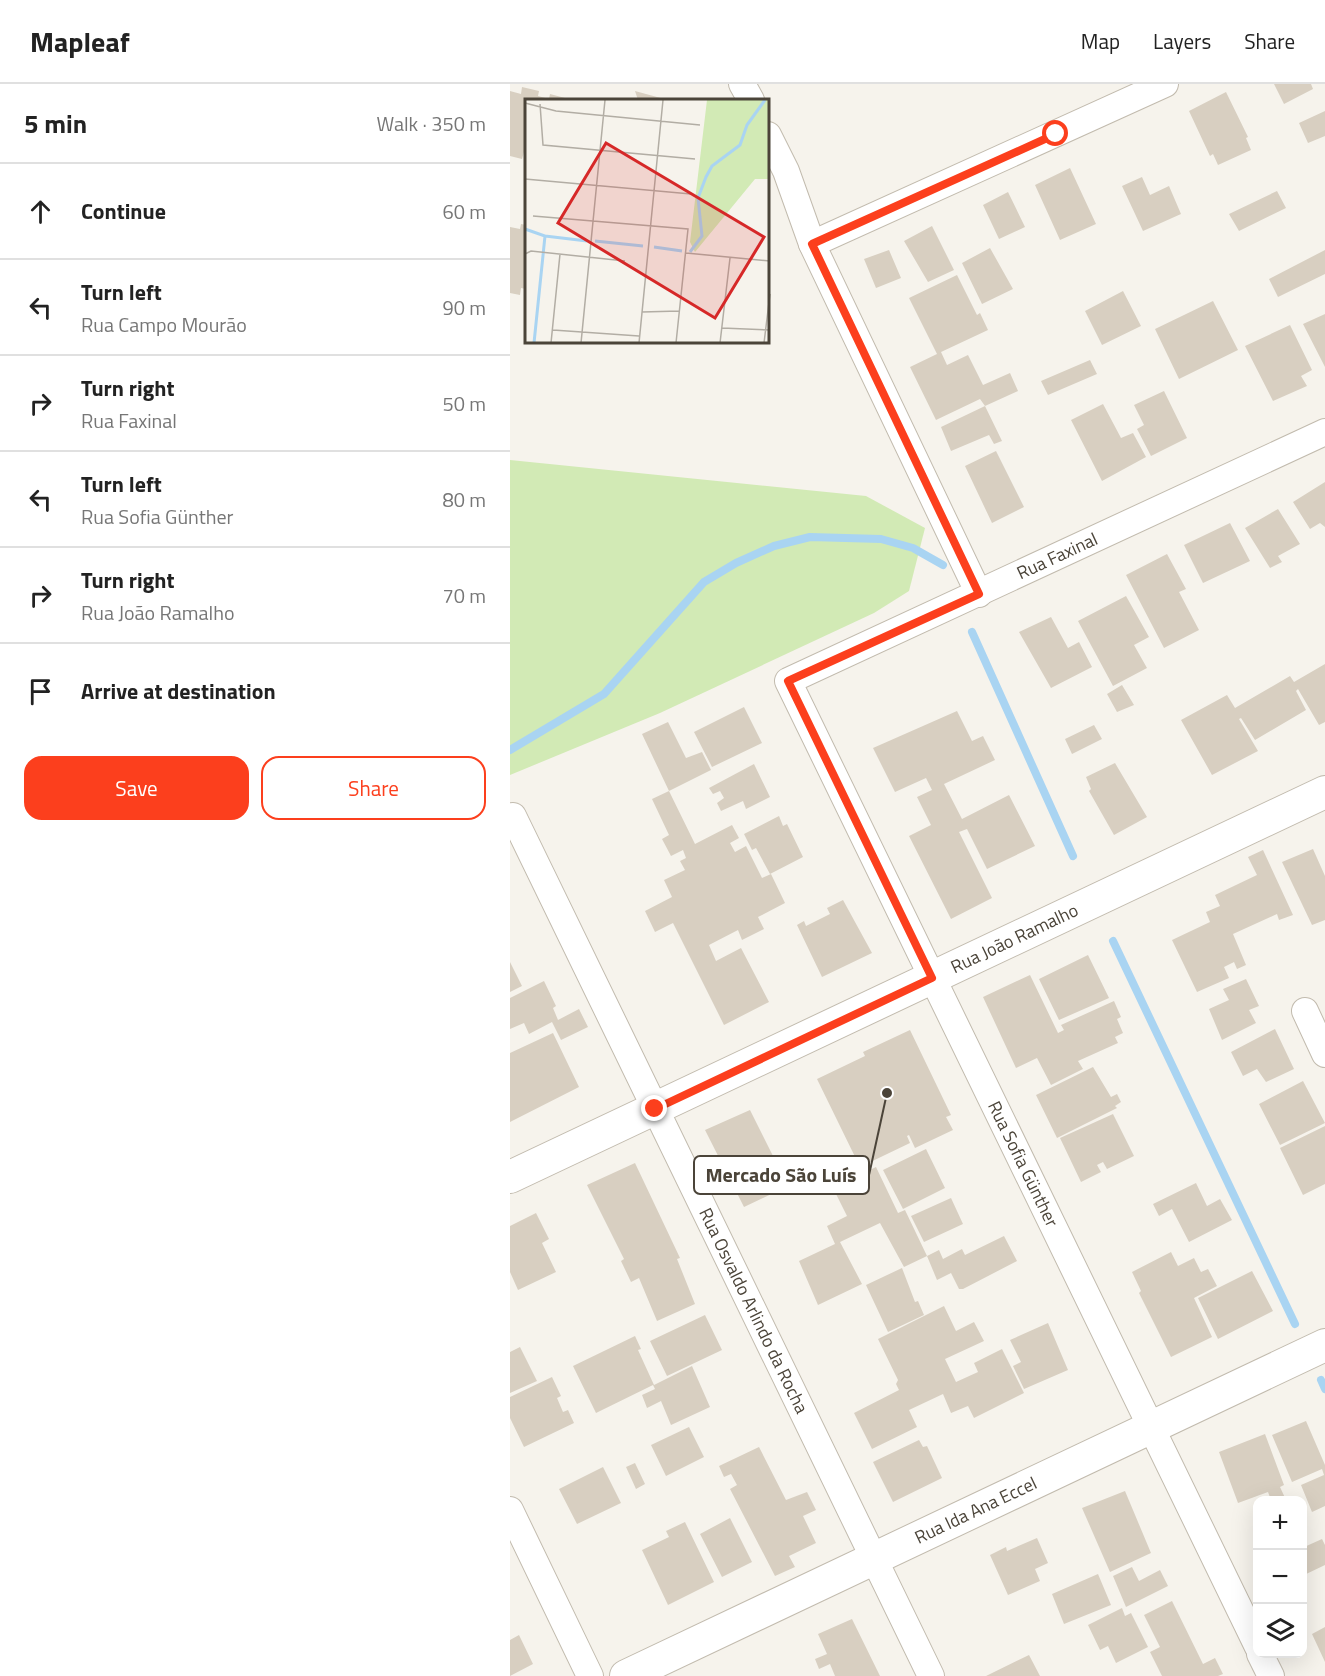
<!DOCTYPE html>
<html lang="en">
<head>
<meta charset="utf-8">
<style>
	body { margin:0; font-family:"Titillium Web",sans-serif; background:#f6f6f6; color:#222 }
	.controls { position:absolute; right:18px; bottom:18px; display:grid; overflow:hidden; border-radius:12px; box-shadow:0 6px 24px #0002 }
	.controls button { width:54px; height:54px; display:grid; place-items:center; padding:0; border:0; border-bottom:2px solid #e0e0e0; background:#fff; color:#222; font:30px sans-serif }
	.stop { position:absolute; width:18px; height:18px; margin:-14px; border:4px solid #fc3f1d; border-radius:50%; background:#fff }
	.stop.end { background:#fc3f1d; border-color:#fff; box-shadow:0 2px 6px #0008 }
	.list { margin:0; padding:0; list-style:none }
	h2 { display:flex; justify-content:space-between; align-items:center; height:78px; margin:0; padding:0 24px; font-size:26px }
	h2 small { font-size:20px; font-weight:400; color:#767676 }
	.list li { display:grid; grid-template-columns:39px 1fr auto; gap:18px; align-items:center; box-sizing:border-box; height:96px; padding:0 24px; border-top:2px solid #e0e0e0 }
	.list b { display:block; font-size:22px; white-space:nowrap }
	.list p { margin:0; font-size:20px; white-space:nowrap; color:#767676 }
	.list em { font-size:20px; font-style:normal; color:#767676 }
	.actions { display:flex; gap:12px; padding:18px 24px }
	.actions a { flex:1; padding:14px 0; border:2px solid #fc3f1d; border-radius:18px; text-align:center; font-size:21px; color:#fc3f1d }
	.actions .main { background:#fc3f1d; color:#fff }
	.icon { flex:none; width:33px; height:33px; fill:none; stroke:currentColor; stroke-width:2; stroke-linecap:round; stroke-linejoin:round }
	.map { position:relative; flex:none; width:815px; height:1592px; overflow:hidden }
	header { display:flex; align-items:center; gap:36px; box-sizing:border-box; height:84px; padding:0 30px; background:#fff; border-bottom:2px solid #e0e0e0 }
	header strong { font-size:28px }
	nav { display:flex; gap:33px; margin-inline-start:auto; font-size:21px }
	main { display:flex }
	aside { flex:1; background:#fff }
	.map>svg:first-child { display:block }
	.green { fill:#d2eab5 }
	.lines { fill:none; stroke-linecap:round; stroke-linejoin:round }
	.stream { stroke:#a9d4f2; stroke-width:8 }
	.building { fill:#d8cfc1 }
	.minor-casing { stroke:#c2bbae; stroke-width:28 }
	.tertiary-casing { stroke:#c2bbae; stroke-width:34 }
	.minor { stroke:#fff; stroke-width:26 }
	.tertiary { stroke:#fff; stroke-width:32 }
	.route { stroke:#fc3f1d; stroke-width:8 }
	.labels { text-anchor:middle; stroke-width:4.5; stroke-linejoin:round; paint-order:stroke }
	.street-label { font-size:18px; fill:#4b4439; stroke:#fff }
	.inset-river { fill:none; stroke:#a9d4f2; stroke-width:3 }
	.inset-road { fill:none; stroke:#b2ada4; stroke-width:1.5 }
	.view { fill:#d62828; fill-opacity:0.15; stroke:#d62828; stroke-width:3 }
	.inset-edge { fill:none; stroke:#4b4439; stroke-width:3 }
	.leader { fill:none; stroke:#4b4439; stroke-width:2 }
	.callout-dot { fill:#4b4439; stroke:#fff; stroke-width:2 }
	.callout { fill:#fff; stroke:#4b4439; stroke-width:2 }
	.callout-label { font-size:20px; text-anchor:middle; font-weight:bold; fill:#4b4439 }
</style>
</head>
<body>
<header>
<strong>Mapleaf</strong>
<nav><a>Map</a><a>Layers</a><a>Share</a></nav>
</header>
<main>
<aside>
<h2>5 min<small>Walk · 350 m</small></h2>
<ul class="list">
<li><svg class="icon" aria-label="ahead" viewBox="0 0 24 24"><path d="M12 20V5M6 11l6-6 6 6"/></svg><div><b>Continue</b></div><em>60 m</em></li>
<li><svg class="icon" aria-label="left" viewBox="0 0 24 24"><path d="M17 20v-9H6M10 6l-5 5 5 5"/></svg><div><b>Turn left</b><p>Rua Campo Mourão</p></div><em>90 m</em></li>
<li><svg class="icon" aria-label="right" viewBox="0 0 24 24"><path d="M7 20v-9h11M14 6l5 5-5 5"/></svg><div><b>Turn right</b><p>Rua Faxinal</p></div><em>50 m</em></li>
<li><svg class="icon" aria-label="left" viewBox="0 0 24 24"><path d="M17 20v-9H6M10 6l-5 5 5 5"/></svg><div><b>Turn left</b><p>Rua Sofia Günther</p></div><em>80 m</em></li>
<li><svg class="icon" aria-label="right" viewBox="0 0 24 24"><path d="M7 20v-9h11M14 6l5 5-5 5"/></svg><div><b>Turn right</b><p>Rua João Ramalho</p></div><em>70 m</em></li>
<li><svg class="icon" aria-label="arrive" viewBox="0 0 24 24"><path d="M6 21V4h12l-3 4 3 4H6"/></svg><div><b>Arrive at destination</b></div></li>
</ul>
<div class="actions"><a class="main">Save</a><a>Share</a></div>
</aside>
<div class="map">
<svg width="815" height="1592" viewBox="0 0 815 1592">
	<rect width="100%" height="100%" fill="#f6f3ec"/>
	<path class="green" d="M0,376L356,412L415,444L399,507L364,529L150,629L0,691Z"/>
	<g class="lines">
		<path class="stream" d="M462,548L563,772
			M0,666L94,610L194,498L226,479L264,462L300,453L371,455L403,464L433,481
			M603,857L785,1240
			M811,1296L815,1305"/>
	</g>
	<path class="building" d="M764,0H801L803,5L774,20Z
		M12,3L29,7L28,12L39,15L40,10L55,14L54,16H16V69L14,68L12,75L0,72V7L11,10Z
		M125,7L158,16H128Z
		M716,8L738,53L736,54L741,66L708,81L703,70L700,72L679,27Z
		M815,27V52L798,59L789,39Z
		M560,84L586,140L550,156L525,101Z
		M632,93L640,111L659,102L671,130L633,147L612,102Z
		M767,107L776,124L729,147L719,130Z
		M498,108L515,143L489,155L473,121Z
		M11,140L16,141V205L11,204L10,211L0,209V143L10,145Z
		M422,142L444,186L418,198L394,157Z
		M480,164L503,205L472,220L452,179Z
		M379,166L391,194L366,204L354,175Z
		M815,166V190L768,213L759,195Z
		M447,191L467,231L470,229L478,246L431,268L437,281L458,271L473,301L500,289L508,307L475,322L470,315L426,336L400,283L427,270L399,214Z
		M613,207L631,242L592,261L575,227Z
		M703,217L728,266L669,295L645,245Z
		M815,230V283L793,240Z
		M780,241L802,286L791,292L797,302L763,317L735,262Z
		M580,276L587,290L538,311L531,297Z
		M654,307L677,354L641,372L627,345L634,341L624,321Z
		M593,320L611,354L623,349L636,373L592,397L561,336Z
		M475,322L492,357L484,360L479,351L441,367L431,343Z
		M486,367L514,423L482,439L455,382Z
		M815,398V443L810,439L800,445L783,418Z
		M768,425L790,460L768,472L772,478L760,484L735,444Z
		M720,439L740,477L693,499L674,461Z
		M657,470L676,505L669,508L689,546L654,564L616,491Z
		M616,512L639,553L624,561L637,584L603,602L568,537Z
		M541,533L558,564L569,558L582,583L541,604L509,548Z
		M815,580V638L809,641L788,605L786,607L796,626L745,656L731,634L729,635L748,667L702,691L671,636L717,611L725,624L780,592L784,598Z
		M612,601L624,621L607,628L597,610Z
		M234,623L252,659L202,683L184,648Z
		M447,627L462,657L473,652L485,676L434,700L452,735L499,711L525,762L477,785L457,745L449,748L482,814L441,835L399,752L421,741L407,713L422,706L416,694L385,708L363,664Z
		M158,638L176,674L192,668L201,686L159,707L132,650Z
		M584,641L592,655L562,670L555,655Z
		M605,679L637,733L604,751L579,707L581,705L576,693Z
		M244,680L260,713L236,725L233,717L211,727L207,719L214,714L210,707L203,710L199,704Z
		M159,707L185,760L222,741L229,754L220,759L225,768L236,762L252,794L261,790L275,819L248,833L254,845L232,856L228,846L199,861L206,877L231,864L259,918L214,941L163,839L145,848L135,827L162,813L154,796L175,786L170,777L176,774L173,766L161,772L152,755L159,751L142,715Z
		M269,732L273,742L277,740L293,773L260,790L246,764L242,766L234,750Z
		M803,765L815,792V836L802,841L772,778Z
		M753,766L783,831L769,836L767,830L723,850L736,881L727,885L724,878L714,883L719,894L687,908L662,856L700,838L696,828L710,822L705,811L747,791L738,773Z
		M333,816L362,869L312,893L287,841L294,837L296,842L320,830L317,824Z
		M578,871L599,914L549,936L529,895Z
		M0,878L12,902L0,908Z
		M520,891L548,949L554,946L551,941L604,917L611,933L607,935L613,949L605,953L608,959L568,977L573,985L541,1001L527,974L506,984L473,913Z
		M736,895L749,922L739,926L746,939L712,956L699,925L719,916L713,905Z
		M34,897L46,922L43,924L48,936L69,925L78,943L51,956L42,938L19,950L14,939L0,945V914Z
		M765,945L784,985L756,998L747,985L733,992L721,968Z
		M400,946L441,1031L436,1033L443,1046L405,1064L399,1051L397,1052L400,1059L350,1083L307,995L355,972L353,968Z
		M43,949L69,1003L0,1038V969Z
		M583,983L601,1013L607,1010L611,1018L605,1022L607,1024L547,1054L526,1011Z
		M793,997L815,1039L770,1061L749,1020Z
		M240,1026L278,1102L234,1123L195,1046Z
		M603,1030L624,1072L597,1085L593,1078L587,1081L591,1088L571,1098L550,1054Z
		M815,1042V1100L793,1111L770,1064Z
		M416,1065L435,1104L393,1125L373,1086Z
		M125,1079L170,1174L167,1175L185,1220L147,1237L129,1194L121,1198L111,1177L114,1175L77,1101Z
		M366,1083L388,1129L395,1126L417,1172L394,1183L370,1139L330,1158L352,1200L308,1221L289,1177L325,1160L317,1142L337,1132L323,1104Z
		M686,1099L697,1122L710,1115L722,1136L679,1158L662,1125L649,1132L643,1120Z
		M441,1114L453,1140L414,1158L401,1132Z
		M26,1129L39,1155L32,1159L46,1188L8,1206L0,1188V1142Z
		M494,1152L507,1177L453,1205H449L441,1189L427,1196L417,1172L429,1166L433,1175L452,1165L455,1171Z
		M661,1168L668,1182L684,1174L691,1188L698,1185L707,1202L684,1214L702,1253L661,1273L629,1209L631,1207L622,1188Z
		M392,1184L405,1218L408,1217L414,1231L378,1248L356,1201Z
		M742,1187L763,1227L708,1255L688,1214Z
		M434,1222L446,1247L464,1238L474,1257L435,1275L446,1298L468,1288L464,1279L492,1265L514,1309L464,1334L458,1322L441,1329L433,1310L399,1326L407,1343L362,1365L344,1329L389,1306L386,1300L388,1296L368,1255Z
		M195,1231L212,1266L157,1292L140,1257Z
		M538,1239L558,1286L514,1305L503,1282L511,1278L500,1256Z
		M125,1252L131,1265L128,1266L144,1301L182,1282L200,1323L161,1341L151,1317L137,1324L132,1311L145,1305L143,1301L86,1329L63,1282Z
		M10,1263L27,1297L0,1309V1268Z
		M42,1293L51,1312L47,1314L53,1328L58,1326L64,1339L14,1363L0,1334V1313Z
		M796,1337L815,1381V1422L802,1428L791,1401L814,1391L812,1385L782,1398L762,1351Z
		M179,1343L194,1373L156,1392L141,1361Z
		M755,1350L774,1401L770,1403L776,1416H761L758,1408L728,1419L709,1368Z
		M409,1356L413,1363L417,1362L432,1394L383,1418L363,1378Z
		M249,1363L276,1416L297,1408L306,1426L293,1432L306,1459L279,1472L285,1483L265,1492L220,1405L227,1401L221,1390L214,1393L209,1382Z
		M125,1379L135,1400L126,1405L116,1383Z
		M93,1383L111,1419L67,1440L49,1405Z
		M615,1407L641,1469L600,1488L572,1424Z
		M220,1434L242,1478L212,1493L190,1450Z
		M175,1438L204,1498L158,1521L132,1466L159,1453L156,1447Z
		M527,1454L538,1479L525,1485L530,1497L498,1511L480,1471L496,1463L497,1467Z
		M812,1455L815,1461V1481L792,1492V1464Z
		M622,1483L629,1497L650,1486L658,1502L616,1523L603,1492Z
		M588,1490L601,1521L554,1540L542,1510Z
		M662,1517L693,1580L705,1574L713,1590L708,1592H652L640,1568L650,1563L634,1531Z
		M612,1524L615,1532L621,1529L638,1563L606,1579L598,1562L590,1566L578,1541Z
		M342,1535L370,1592H325L320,1580L309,1585L305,1575L317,1570L308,1550Z
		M815,1543V1578L802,1550Z
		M9,1551L23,1580L0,1592V1556Z
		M519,1571L530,1592H476Z"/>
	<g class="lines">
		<defs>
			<g id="minor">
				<path d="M232,0L241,16"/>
				<path d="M258,51L276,87L302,160L469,510"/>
				<path d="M302,160L655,0"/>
				<path id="s1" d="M3,732L421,1592"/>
				<path d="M795,927L815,970"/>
				<path d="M0,1426L80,1592"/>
				<path id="s2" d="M748,1563L278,597L815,348"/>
				<path d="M750,1570L761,1592"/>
			</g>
			<g id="tertiary">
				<path id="s3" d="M0,1093L815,708"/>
				<path id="s4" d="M116,1592L815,1261"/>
			</g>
		</defs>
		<use href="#minor" class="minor-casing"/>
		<use href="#tertiary" class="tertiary-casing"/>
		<use href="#minor" class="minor"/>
		<use href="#tertiary" class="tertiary"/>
	</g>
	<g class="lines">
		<path class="route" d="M145,1025L422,894L278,597L469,510L302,160L546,50"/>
	</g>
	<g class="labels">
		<g class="street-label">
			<text dy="6" stroke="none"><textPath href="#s2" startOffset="1371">Rua Faxinal</textPath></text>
			<text dy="6" stroke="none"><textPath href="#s3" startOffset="558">Rua João Ramalho</textPath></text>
			<text transform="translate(513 1080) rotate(64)" y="6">Rua Sofia Günther</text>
			<text dy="6" stroke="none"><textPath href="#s1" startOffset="550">Rua Osvaldo Arlindo da Rocha</textPath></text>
			<text dy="6" stroke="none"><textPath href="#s4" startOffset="387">Rua Ida Ana Eccel</textPath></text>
		</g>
	</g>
	<g transform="translate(15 15)">
		<rect width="244" height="244" fill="#f6f3ec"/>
		<path d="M182,1H244V80H230L170,153L165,143Z" fill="#d2eab5"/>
		<path class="inset-river" d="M0,130L20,137L9,244M20,137L62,142M70,142L118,147M129,148L157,152M165,153L177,137L173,99L181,78L187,67L215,46L222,26L240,1"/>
		<path class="inset-road" d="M0,4L31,12L175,26M15,5L18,46L170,60M0,80L166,95M8,117L163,130L151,244M161,154L245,162M0,155L6,152L100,162M117,213L154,212M197,229L245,231M28,231L114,237M26,244L35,155M56,244L80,1M114,244L138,1M195,244L205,159M239,244L245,195"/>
		<path class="view" d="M81,44L239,138L190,219L33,124Z"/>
		<rect width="244" height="244" class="inset-edge"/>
	</g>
	<path class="leader" d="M377 1009L359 1091"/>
	<circle class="callout-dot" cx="377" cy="1009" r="6"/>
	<rect class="callout" x="184" y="1072" width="175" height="38" rx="6"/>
	<g class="callout-label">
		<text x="271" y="1098">Mercado São Luís</text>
	</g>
</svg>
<div class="controls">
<button>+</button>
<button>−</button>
<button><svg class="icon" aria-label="layers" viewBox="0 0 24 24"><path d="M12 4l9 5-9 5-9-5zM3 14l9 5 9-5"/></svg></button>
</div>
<div class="stop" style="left:546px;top:50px"></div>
<div class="stop end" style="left:145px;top:1025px"></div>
</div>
</main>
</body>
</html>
